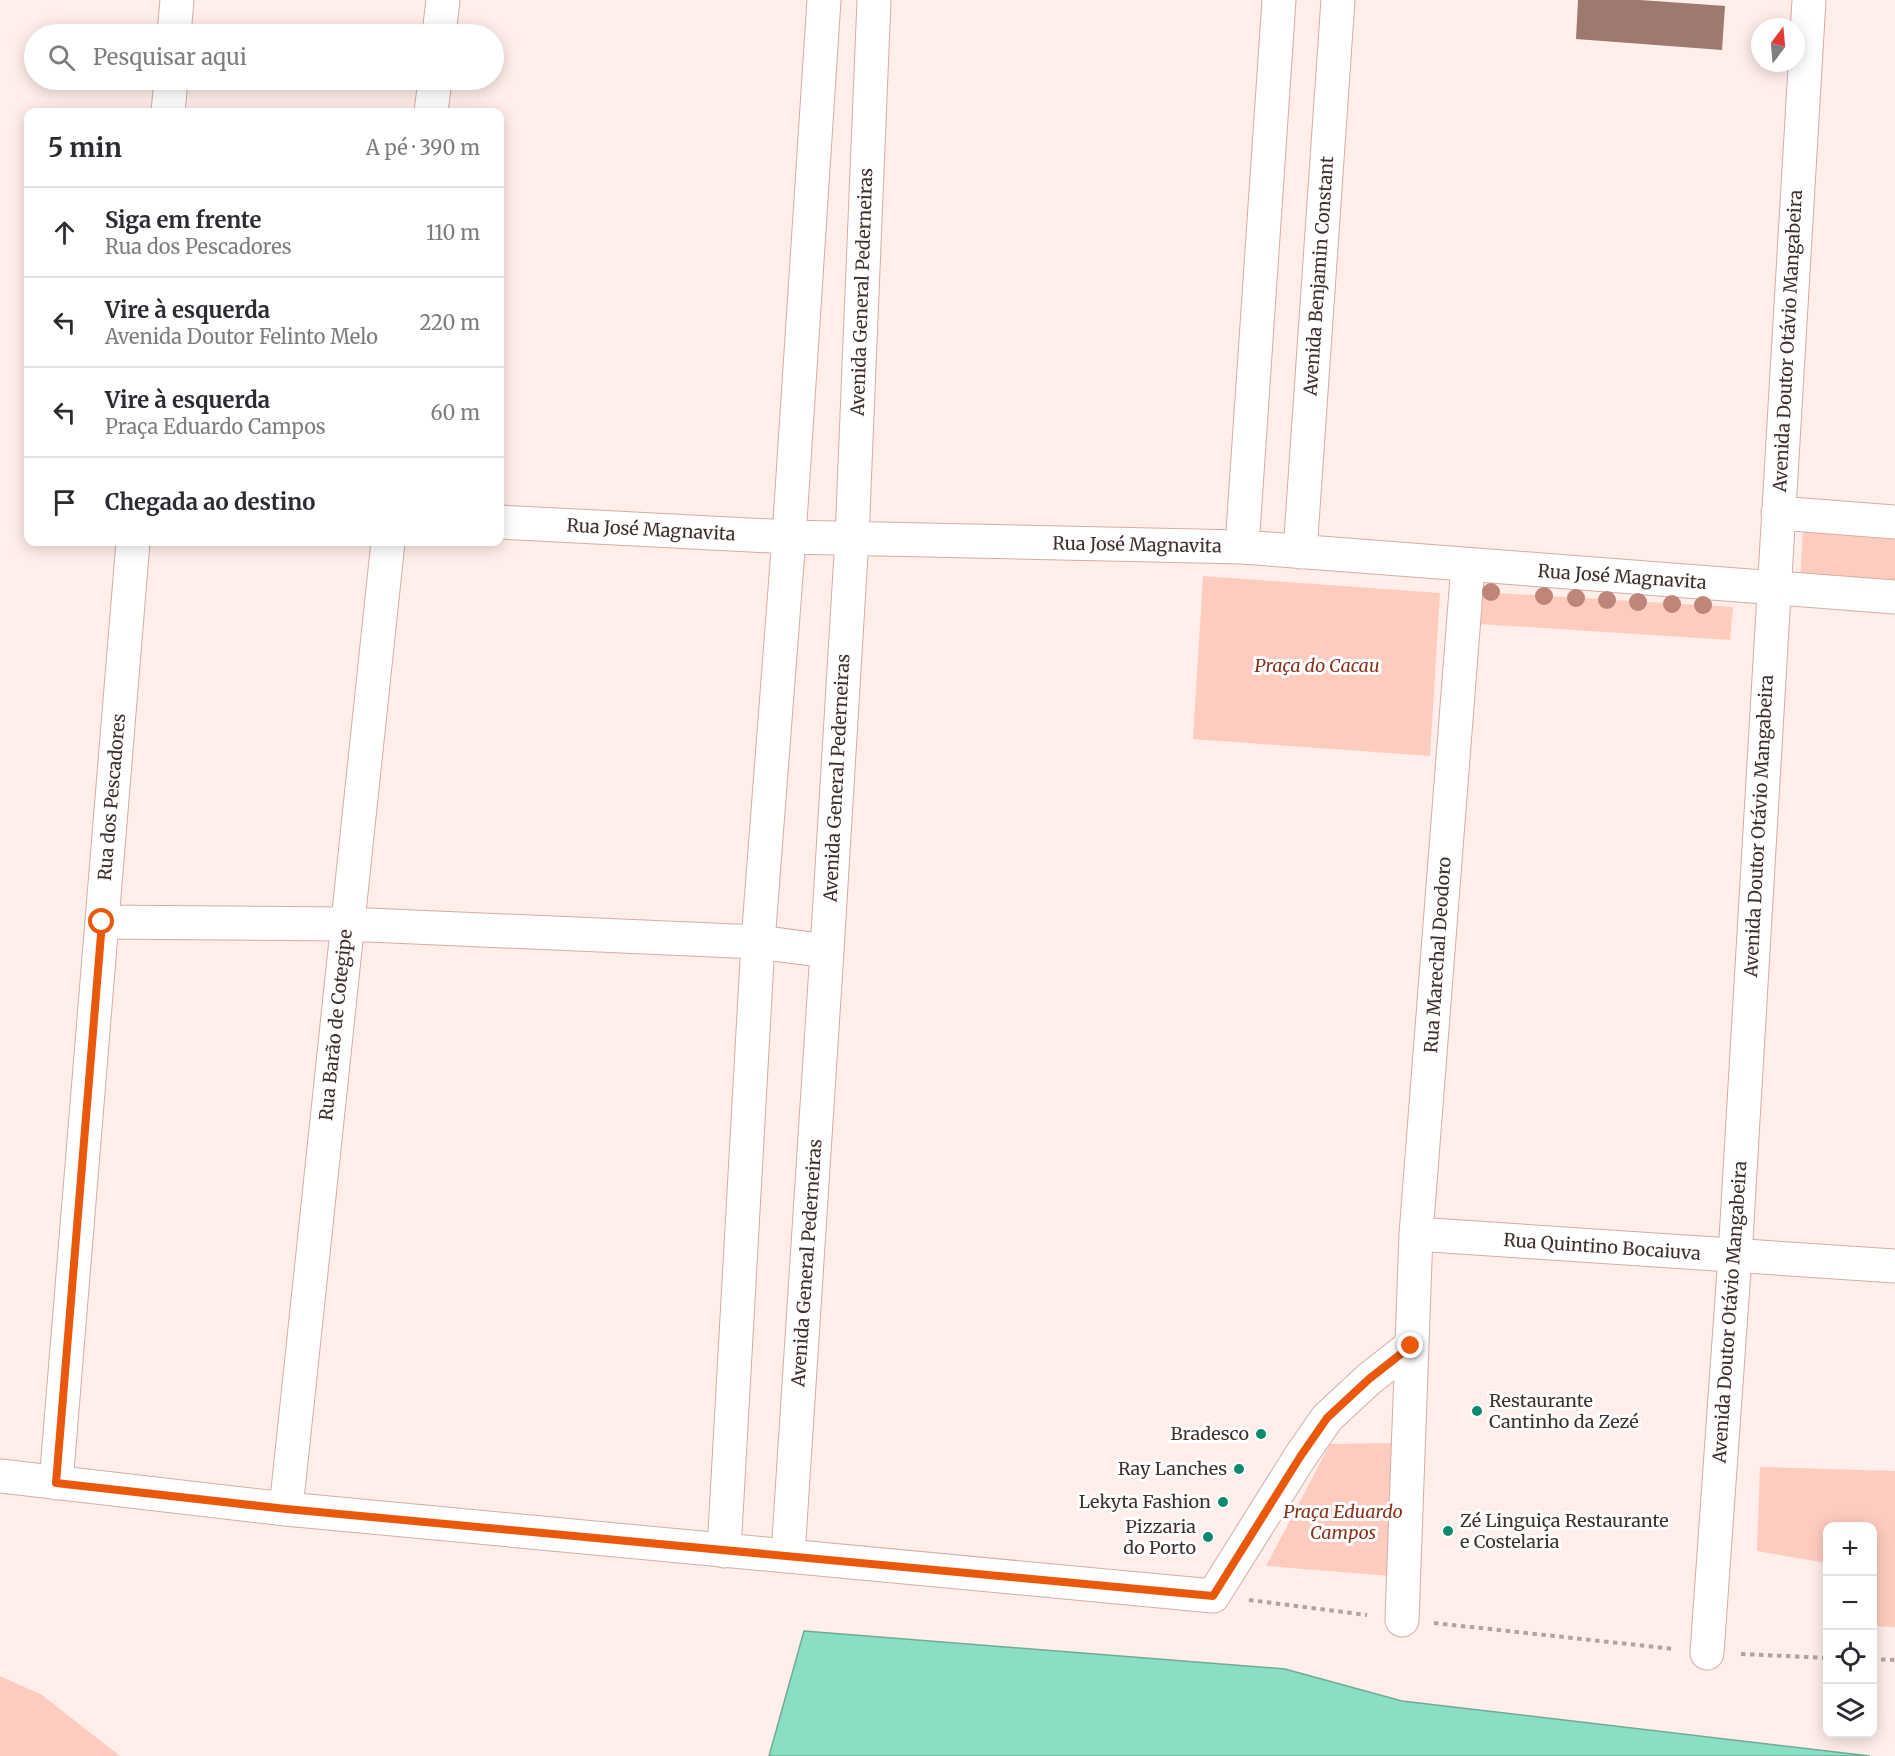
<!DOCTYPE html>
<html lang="pt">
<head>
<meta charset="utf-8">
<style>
	body { margin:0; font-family:Merriweather,serif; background:#f2f2f3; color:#2b2b33 }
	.controls { position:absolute; right:18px; bottom:18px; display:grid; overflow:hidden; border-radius:12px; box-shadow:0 3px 15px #0003 }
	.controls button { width:54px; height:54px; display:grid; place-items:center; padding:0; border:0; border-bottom:2px solid #e1e1e2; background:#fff; color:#2b2b33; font:30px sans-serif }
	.compass { position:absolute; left:1751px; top:18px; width:54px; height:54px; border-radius:50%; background:#fff; box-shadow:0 3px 15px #0003; rotate:16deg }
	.stop { position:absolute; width:18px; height:18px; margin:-14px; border:4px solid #ea580c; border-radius:50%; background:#fff }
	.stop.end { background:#ea580c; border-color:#fff; box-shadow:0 2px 6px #0008 }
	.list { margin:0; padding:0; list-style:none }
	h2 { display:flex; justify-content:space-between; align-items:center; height:78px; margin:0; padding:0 24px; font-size:26px }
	h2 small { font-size:20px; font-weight:400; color:#7c7c81 }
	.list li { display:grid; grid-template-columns:39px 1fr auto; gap:18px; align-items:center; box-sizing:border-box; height:90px; padding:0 24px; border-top:2px solid #e1e1e2 }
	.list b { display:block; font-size:22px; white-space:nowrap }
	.list p { margin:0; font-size:20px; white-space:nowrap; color:#7c7c81 }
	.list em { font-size:20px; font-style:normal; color:#7c7c81 }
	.icon { flex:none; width:33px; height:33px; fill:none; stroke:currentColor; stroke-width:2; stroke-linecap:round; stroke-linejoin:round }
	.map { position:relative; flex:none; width:1895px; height:1756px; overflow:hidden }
	.search { position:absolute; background:#fff; box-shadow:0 3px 15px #0003; left:24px; top:24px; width:480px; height:66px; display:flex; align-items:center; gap:15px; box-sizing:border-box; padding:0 21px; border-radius:33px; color:#7c7c81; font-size:22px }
	.panel { position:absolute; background:#fff; box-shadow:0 3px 15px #0003; left:24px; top:108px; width:480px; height:438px; border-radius:12px }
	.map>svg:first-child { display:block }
	.green { fill:#feccbf }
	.water { fill:#88dfc3; stroke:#72aa96; stroke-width:1.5 }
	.building { fill:#9d796f }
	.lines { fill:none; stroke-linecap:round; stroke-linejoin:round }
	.minor-casing { stroke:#d4ada3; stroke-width:35 }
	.path { stroke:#b3a29e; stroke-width:4; stroke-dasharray:4.5 4.5; stroke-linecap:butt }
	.minor { stroke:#fff; stroke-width:33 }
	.tree { fill:#be8678 }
	.route { stroke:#ea580c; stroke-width:8 }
	.poi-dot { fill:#0b8a6e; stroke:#fff; stroke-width:2 }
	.labels { text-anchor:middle; stroke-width:6; stroke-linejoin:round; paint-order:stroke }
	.street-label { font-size:18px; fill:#40302c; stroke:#fff }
	.park-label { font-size:18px; font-style:italic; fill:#88311b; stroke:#fff }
	.poi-label { font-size:18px; fill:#40302c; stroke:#fff; text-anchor:end }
</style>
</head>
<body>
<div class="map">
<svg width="1895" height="1756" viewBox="0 0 1895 1756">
	<rect width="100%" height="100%" fill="#ffeeea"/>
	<path class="green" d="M1803,531L1895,538V586L1800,578Z
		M1203,576L1440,593L1430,756L1193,739Z
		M1481,592L1733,607L1730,640L1480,624Z
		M1396,1443L1390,1576L1266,1566L1330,1444Z
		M1760,1467L1895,1471V1627L1873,1626L1872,1526H1828L1827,1624L1826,1563L1757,1551Z
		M0,1676L42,1695L120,1756H0Z"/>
	<path class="water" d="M804,1631L1285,1669L1402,1701L1870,1756H769Z"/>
	<path class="building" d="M1578,0H1640L1725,6L1722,50L1576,39Z"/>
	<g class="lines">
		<defs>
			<path id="minor" d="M174,34L177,0
				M439,34L443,0
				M168,112L171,80
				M431,112L435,80
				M1778,513L1895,522
				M500,522L789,537L1242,547L1895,597
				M1242,547L1279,0
				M1300,552L1338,0
				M102,922L346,924L758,942L827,951
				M1416,1234L1895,1266
				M0,1476L286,1509L1213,1596L1300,1457L1327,1418L1369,1379L1411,1346
				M56,1483L133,542
				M286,1509L388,542
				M724,1551L758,942L789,537L824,0
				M788,1555L827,951L852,538L874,0
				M1402,1620L1416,1234L1468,565
				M1707,1653L1735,1256L1809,0"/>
		</defs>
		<use href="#minor" class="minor-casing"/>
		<path class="path" d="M1249,1600L1367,1615
			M1434,1623L1674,1649
			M1741,1654L1828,1658
			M1872,1659L1895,1660"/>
		<use href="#minor" class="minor"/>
	</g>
	<g class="tree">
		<circle cx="1491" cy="592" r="9"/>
		<circle cx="1544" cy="596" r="9"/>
		<circle cx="1576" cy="598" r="9"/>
		<circle cx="1607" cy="600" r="9"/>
		<circle cx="1638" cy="602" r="9"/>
		<circle cx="1672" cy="604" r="9"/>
		<circle cx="1703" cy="605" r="9"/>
	</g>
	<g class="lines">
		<path class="route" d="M102,922L56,1483L286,1509L1213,1596L1300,1457L1327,1418L1369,1379L1411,1346"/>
	</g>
	<g class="poi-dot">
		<circle cx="1477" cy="1411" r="6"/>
		<circle cx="1261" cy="1434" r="6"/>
		<circle cx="1239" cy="1469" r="6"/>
		<circle cx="1223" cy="1502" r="6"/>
		<circle cx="1448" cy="1531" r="6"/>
		<circle cx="1208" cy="1537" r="6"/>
	</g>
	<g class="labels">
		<g class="street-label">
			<text transform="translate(1319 276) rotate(-86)" y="6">Avenida Benjamin Constant</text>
			<text transform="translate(862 292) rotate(-88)" y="6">Avenida General Pederneiras</text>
			<text transform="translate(1788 341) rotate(-87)" y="6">Avenida Doutor Otávio Mangabeira</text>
			<text transform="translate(651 530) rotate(3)" y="6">Rua José Magnavita</text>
			<text transform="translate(1137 545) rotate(1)" y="6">Rua José Magnavita</text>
			<text transform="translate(1622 577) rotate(4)" y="6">Rua José Magnavita</text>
			<text transform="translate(837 778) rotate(-87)" y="6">Avenida General Pederneiras</text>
			<text transform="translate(112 797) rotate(-85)" y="6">Rua dos Pescadores</text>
			<text transform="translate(1759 826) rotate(-87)" y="6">Avenida Doutor Otávio Mangabeira</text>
			<text transform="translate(1438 955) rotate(-86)" y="6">Rua Marechal Deodoro</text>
			<text transform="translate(336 1025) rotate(-84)" y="6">Rua Barão de Cotegipe</text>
			<text transform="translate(1602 1247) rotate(4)" y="6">Rua Quintino Bocaiuva</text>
			<text transform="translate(807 1263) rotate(-86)" y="6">Avenida General Pederneiras</text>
			<text transform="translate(1730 1312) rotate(-86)" y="6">Avenida Doutor Otávio Mangabeira</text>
		</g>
		<g class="park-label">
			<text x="1317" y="672">Praça do Cacau</text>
			<text x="1343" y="1518">Praça Eduardo<tspan x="1343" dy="21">Campos</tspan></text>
		</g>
		<g class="poi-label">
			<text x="1489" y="1407" text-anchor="start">Restaurante<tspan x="1489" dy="21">Cantinho da Zezé</tspan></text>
			<text x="1249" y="1440">Bradesco</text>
			<text x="1227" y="1475">Ray Lanches</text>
			<text x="1211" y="1508">Lekyta Fashion</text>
			<text x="1460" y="1527" text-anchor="start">Zé Linguiça Restaurante<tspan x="1460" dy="21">e Costelaria</tspan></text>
			<text x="1196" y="1533">Pizzaria<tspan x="1196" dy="21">do Porto</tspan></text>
		</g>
	</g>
</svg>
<div class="controls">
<button>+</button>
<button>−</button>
<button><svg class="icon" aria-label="locate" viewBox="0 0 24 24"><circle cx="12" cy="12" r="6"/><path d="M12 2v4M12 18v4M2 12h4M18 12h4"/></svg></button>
<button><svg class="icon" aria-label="layers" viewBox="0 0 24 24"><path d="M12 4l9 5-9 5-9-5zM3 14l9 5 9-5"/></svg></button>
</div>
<svg class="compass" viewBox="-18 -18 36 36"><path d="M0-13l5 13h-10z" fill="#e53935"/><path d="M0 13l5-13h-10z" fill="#7c7c81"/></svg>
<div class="stop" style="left:102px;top:922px"></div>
<div class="stop end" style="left:1411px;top:1346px"></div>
<div class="search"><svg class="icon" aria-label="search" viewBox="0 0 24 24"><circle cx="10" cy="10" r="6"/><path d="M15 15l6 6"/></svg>Pesquisar aqui</div>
<section class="panel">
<h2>5 min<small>A pé · 390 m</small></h2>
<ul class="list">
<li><svg class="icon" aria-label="ahead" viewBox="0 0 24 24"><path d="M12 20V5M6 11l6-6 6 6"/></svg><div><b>Siga em frente</b><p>Rua dos Pescadores</p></div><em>110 m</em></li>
<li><svg class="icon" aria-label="left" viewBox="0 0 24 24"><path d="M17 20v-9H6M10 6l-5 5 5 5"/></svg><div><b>Vire à esquerda</b><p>Avenida Doutor Felinto Melo</p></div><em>220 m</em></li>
<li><svg class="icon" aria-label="left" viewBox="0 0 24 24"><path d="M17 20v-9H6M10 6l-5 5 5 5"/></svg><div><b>Vire à esquerda</b><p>Praça Eduardo Campos</p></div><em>60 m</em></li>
<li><svg class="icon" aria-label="arrive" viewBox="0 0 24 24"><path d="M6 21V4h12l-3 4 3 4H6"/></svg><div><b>Chegada ao destino</b></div></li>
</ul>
</section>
</div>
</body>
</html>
